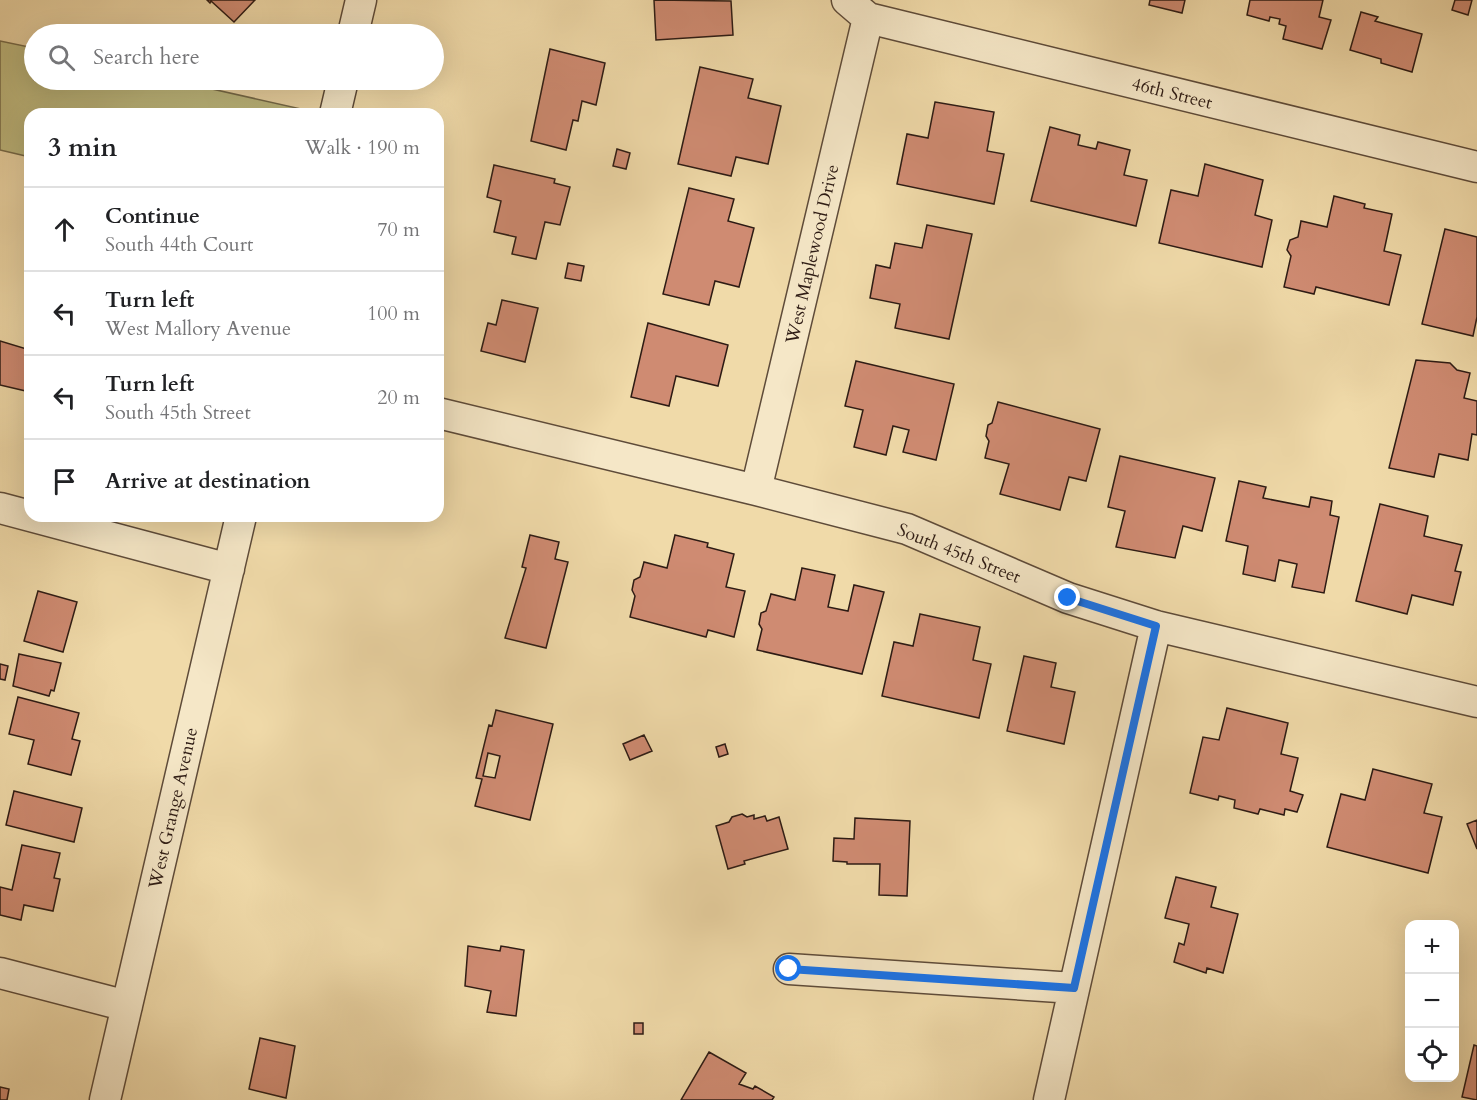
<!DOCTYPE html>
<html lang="en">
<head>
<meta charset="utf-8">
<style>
	body { margin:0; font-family:Cardo,serif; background:#f2f2f2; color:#202124 }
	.controls { position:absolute; right:18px; bottom:18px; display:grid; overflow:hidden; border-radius:12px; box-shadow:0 6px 24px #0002 }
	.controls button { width:54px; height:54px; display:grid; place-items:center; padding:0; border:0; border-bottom:2px solid #e0e0e0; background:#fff; color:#202124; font:30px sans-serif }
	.stop { position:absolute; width:18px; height:18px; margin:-14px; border:4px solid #1a73e8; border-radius:50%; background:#fff }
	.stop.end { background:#1a73e8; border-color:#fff; box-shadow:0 2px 6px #0008 }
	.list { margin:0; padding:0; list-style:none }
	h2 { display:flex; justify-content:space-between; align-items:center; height:78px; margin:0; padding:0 24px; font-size:26px }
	h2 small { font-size:20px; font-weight:400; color:#757577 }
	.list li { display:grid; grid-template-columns:39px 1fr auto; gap:18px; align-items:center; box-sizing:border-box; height:84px; padding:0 24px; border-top:2px solid #e0e0e0 }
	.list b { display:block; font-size:22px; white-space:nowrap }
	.list p { margin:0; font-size:20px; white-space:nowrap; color:#757577 }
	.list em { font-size:20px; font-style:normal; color:#757577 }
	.icon { flex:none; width:33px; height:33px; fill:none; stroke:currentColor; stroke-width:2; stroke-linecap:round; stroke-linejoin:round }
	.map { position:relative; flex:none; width:1477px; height:1100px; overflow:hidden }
	.search { position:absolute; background:#fff; box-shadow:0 6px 24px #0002; left:24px; top:24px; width:420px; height:66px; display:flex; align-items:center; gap:15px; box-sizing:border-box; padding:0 21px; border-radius:33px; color:#757577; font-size:22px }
	.panel { position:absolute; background:#fff; box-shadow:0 6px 24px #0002; left:24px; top:108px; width:420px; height:414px; border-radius:18px }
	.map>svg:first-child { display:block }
	.green { fill:#c1bd82; stroke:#776c4b; stroke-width:1.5 }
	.building { fill:#cf8b72; stroke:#2d1b14; stroke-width:1.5; fill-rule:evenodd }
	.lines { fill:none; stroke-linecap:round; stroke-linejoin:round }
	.minor-casing { stroke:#5e4b39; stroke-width:33 }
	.minor { stroke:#f5e7c7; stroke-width:30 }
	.route { stroke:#1a73e8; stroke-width:8 }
	.labels { text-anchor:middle; stroke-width:4.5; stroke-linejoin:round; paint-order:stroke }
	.street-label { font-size:18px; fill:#2d1b14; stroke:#f5e7c7 }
</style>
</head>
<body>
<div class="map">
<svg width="1477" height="1100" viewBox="0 0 1477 1100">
	<rect width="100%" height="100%" fill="#f0daa9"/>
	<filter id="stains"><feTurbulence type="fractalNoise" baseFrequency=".00333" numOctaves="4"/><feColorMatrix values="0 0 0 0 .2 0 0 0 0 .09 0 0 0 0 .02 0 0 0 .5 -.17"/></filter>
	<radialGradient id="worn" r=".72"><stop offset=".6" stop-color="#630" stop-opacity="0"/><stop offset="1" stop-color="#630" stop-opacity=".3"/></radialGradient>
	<path class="green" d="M0,41L34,48V80H172L310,111L309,114H30V157L0,150Z"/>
	<path class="building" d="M207,0H255L234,22L211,1L210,3Z
		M654,0L731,1L733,35L656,40Z
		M1150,0H1185L1182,13L1149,5Z
		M1250,0H1323L1319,17L1331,20L1322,49L1283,39L1286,26L1279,24L1280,19L1270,17L1269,21L1247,15Z
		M1455,0H1472L1468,15L1452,10Z
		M1361,12L1378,17L1375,21L1422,34L1412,72L1381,63V59L1350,50Z
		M550,49L605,63L596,105L582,101L578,121L573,120L566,150L531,141Z
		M700,67L753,79L748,98L781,106L768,164L736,157L731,176L678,164Z
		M935,102L994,112L987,151L1004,154L994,204L897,184L907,134L928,138Z
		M1050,127L1080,135L1078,145L1096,149L1098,142L1130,150L1124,175L1147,180L1136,226L1031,201Z
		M617,149L630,153L626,169L613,166Z
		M1205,164L1263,180L1255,215L1272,220L1262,267L1159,243L1171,190L1198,196Z
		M494,165L555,179L554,183L570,187L560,225L545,222L536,259L512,254L516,237L494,232L501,201L487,197Z
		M689,188L734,199L728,221L754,228L739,287L715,281L709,305L663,294Z
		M1334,196L1365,204L1364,208L1392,214L1384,251L1401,255L1389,305L1316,287L1314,294L1284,287L1291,256L1287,250L1290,240L1298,237L1301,221L1327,227Z
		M927,225L972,234L949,339L895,328L900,304L870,298L876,265L890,268L895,243L922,248Z
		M1445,229L1477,237V317L1473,336L1422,324Z
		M568,263L584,266L581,281L565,278Z
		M502,300L538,308L525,362L481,351L488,323L496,325Z
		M648,323L728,345L718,386L676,376L669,406L631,397Z
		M0,341L30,350V392L0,385Z
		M1416,360L1450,363L1457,370L1470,373L1464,398L1477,401V435L1472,434L1468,460L1439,454L1434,477L1389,468Z
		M856,361L954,384L936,460L903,452L909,430L893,426L886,455L854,447L863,410L845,406Z
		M998,402L1100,429L1086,481L1069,477L1060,510L1000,494L1009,464L985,458L989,441L986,436L988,425L992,423Z
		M1120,456L1215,478L1202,531L1183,526L1175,558L1116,547L1125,511L1108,507Z
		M1239,481L1266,487L1263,498L1309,507L1311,497L1332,501L1330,515L1339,517L1324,593L1292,587L1297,564L1279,560L1275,581L1243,574L1248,546L1226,541Z
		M1380,504L1428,516L1424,536L1462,545L1455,571L1461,572L1453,605L1412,595L1407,614L1356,601Z
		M530,535L559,542L555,559L568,562L546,648L505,638L526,568L522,567Z
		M675,535L708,543L707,547L734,554L726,587L745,591L734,637L708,630L706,637L630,617L635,596L632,590L634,580L640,577L644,562L667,568Z
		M802,568L835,575L828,607L848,611L854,585L884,592L862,674L757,650L762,629L759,624L761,613L766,611L771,594L795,600Z
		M38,591L77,602L63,652L24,641Z
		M920,614L980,627L973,660L991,664L979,718L882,696L894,642L913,646Z
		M19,654L61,663L54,691L51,690L49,696L13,686Z
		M1024,656L1056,663L1051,687L1075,692L1064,744L1007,731Z
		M0,664L8,666L5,680L0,679Z
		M18,697L79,713L72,739L80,741L71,775L28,764L34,740L9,734Z
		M1227,708L1288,723L1281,754L1298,758L1290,791L1303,795L1297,812L1285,809L1284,815L1260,809L1258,814L1234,808L1235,800L1219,796L1218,800L1190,793L1203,737L1219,740Z
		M496,710L553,724L530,820L475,806L482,779L476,778L489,725L492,726ZM488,753L500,756L495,778L483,776Z
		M644,735L652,751L630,760L623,744Z
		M725,744L728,754L719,757L716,747Z
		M1373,769L1432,784L1424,813L1442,817L1428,873L1327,847L1341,794L1365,800Z
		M14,791L82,808L74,842L6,825Z
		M742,814L747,817L754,815V819L765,816L767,821L779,817L788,849L744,861L745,864L728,869L716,826L729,822L732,817Z
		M855,818L910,821L907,896L879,895L880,864H847V862L833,861L834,838L854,839Z
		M1477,820V849L1467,824Z
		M22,845L60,853L54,878L60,879L53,911L24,905L21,920L0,915V887L12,890Z
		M1176,877L1216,887L1211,907L1238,914L1223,973L1207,968L1206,973L1174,962L1179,943L1184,945L1189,924L1165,918Z
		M468,946L500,951L501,946L524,950L516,1016L487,1012L491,991L465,986Z
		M634,1023H643V1034H634Z
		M260,1038L295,1046L286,1098L249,1089Z
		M1474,1045L1477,1046V1100L1462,1097Z
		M709,1052L746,1073L739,1084L753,1089L755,1086L774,1097L772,1100H681Z
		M0,1087L9,1089L7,1100H0Z"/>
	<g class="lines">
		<defs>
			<path id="minor" d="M847,0L868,18L1477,167
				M353,34L361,0
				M335,114L343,80
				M438,413L756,490L907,529L1068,598L1156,626L1477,702
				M756,490L868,18
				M0,508L229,569
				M789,969L1074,988
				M0,973L127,1006
				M105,1100L241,516
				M1049,1100L1156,626"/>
		</defs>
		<use href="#minor" class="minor-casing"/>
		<use href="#minor" class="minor"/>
	</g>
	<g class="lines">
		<path class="route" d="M789,969L1074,988L1156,626L1068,598"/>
	</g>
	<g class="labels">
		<g class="street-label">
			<text transform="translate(1172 93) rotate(14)" y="6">46th Street</text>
			<text transform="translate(812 254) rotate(-77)" y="6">West Maplewood Drive</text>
			<text transform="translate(959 553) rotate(22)" y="6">South 45th Street</text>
			<text transform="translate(173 808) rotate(-77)" y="6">West Grange Avenue</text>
		</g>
	</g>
	<rect width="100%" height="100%" filter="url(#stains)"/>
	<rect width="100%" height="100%" fill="url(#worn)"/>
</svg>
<div class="controls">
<button>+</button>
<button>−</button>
<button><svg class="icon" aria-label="locate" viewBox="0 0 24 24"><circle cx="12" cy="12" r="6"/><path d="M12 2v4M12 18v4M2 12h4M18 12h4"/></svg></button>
</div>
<div class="stop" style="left:789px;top:969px"></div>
<div class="stop end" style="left:1068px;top:598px"></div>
<div class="search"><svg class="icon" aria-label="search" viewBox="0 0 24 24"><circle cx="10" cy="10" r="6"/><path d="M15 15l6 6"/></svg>Search here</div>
<section class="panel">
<h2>3 min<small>Walk · 190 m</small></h2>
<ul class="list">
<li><svg class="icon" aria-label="ahead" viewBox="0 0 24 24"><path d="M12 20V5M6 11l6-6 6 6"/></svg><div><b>Continue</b><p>South 44th Court</p></div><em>70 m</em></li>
<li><svg class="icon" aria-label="left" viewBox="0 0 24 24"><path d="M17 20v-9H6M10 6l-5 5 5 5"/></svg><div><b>Turn left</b><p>West Mallory Avenue</p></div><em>100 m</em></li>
<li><svg class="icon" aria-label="left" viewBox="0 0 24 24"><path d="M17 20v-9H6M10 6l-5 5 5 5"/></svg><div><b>Turn left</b><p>South 45th Street</p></div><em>20 m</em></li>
<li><svg class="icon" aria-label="arrive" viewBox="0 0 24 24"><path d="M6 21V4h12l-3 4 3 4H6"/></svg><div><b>Arrive at destination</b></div></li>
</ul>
</section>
</div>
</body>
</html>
